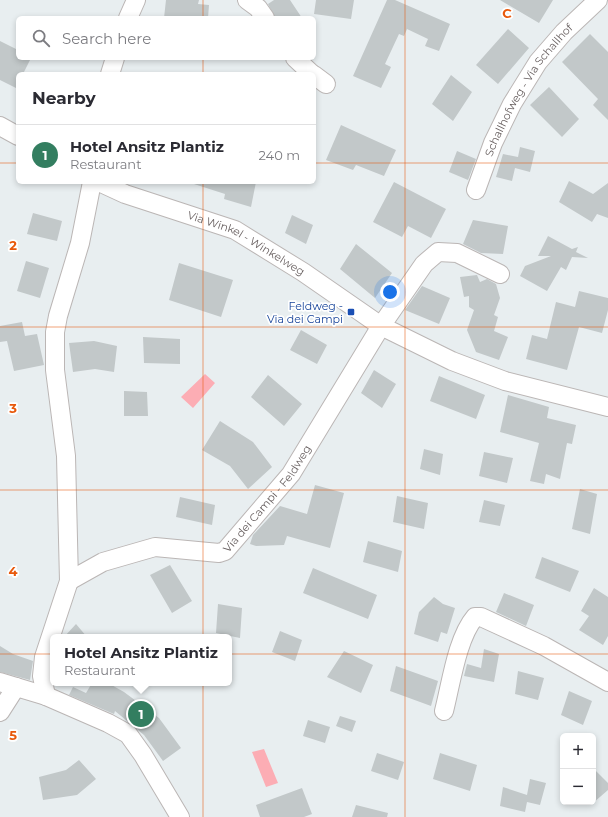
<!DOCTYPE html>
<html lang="en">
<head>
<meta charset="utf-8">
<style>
	body { margin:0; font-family:Montserrat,sans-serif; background:#f2f2f3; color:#2b2b33 }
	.controls { position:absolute; right:12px; bottom:12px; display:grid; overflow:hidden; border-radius:6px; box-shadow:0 2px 6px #0003 }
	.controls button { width:36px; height:36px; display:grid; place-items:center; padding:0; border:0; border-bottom:1px solid #e1e1e2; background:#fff; color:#2b2b33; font:20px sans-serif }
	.you { position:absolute; left:390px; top:292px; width:14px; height:14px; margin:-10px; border:3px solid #fff; border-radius:50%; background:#1a73e8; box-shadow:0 0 0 6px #1a73e833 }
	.badge { display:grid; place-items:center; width:26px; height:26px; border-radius:50%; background:#337e60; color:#fff; font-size:13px; font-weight:700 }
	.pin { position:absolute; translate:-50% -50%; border:2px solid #fff; box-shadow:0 1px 4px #0006 }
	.popup { position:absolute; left:50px; top:634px; width:182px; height:52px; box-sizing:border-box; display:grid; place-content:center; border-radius:6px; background:#fff; filter:drop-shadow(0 1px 3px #0005); font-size:13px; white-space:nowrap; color:#7c7c81 }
	.popup b { font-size:15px; color:#2b2b33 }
	.popup::after { content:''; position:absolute; left:50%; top:100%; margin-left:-8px; border:8px solid transparent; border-top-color:#fff }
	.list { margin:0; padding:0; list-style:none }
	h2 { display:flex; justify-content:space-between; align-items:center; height:52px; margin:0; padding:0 16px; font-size:17px }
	h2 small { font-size:13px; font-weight:400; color:#7c7c81 }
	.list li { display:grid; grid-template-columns:26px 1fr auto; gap:12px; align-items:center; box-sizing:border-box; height:60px; padding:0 16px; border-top:1px solid #e1e1e2 }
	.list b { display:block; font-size:15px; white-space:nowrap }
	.list p { margin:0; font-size:13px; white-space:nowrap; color:#7c7c81 }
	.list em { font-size:13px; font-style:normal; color:#7c7c81 }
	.icon { flex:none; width:22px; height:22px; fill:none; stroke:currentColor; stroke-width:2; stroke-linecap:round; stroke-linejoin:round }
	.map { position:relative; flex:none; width:608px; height:817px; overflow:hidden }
	.search { position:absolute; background:#fff; box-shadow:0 2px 6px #0003; left:16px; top:16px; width:300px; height:44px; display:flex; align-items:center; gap:10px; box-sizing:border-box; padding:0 14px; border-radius:6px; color:#7c7c81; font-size:15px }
	.panel { position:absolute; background:#fff; box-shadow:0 2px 6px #0003; left:16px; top:72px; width:300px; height:112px; border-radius:6px }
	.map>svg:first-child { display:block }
	.water { fill:#fcadb4 }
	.building { fill:#c2c8c9 }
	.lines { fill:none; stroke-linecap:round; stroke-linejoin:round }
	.minor-casing { stroke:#bbb6b5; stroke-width:20 }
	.minor { stroke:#fff; stroke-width:18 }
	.grid { fill:none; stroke:#e8590c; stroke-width:1; stroke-opacity:0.55 }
	.transit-dot { fill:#1a4fb4; stroke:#fff; stroke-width:1.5 }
	.labels { text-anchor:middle; stroke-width:3.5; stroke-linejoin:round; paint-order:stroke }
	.street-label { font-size:11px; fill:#675f5f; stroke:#fff }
	.transit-label { font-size:11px; fill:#164399; stroke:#fff; text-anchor:end }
	.grid-label { font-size:13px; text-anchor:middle; font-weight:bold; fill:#e8590c; stroke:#fff; stroke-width:3.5; stroke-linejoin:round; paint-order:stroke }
</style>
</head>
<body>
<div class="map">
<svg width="608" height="817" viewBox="0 0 608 817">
	<rect width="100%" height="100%" fill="#e8eef0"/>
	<path class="water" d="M205,374L215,383L193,408L181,397Z
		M264,749L278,783L266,787L252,752Z"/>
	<path class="building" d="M166,0H199L198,4L209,5L208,18H164Z
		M274,0H290L302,18H275L268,4Z
		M316,0H354L351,19L314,14Z
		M387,0H395L450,24L439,51L425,46L428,39L407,29L404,36L399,34L385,64L391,67L381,88L353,76Z
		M500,0H553L539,23Z
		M508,29L529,48L498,84L476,65Z
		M590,34L608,52V120L593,105L598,99L562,62Z
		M0,41L18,50V58H31L23,74H18V89L0,80Z
		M451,75L472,92L453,121L432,104Z
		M549,87L579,119L562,137L530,105Z
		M341,125L396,150L384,176L356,165L353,170L326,160Z
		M520,147L535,151L530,172L515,168L512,181L496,177L503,154L518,157Z
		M457,151L476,159L468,180L449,172Z
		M569,181L593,194L608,183V218L597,214L592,222L559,202Z
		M194,182H256L251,207L224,199L225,194L194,184Z
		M394,182L446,209L431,238L408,226L402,237L373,222Z
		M33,213L62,221L57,241L27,234Z
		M292,215L313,225L306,244L285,233Z
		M473,220L508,226L503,254L481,253L463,244Z
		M548,236L572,249L578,247L576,252L588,258L572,257L566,270L561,267L547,291L520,276L525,266L551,256H538Z
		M356,244L392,273L375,298L340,269Z
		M26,261L49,268L40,298L17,291Z
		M179,263L233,280L221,317L169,300Z
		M477,275L480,282L487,279L496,284L500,298L494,315L498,317L494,331L508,337L499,360L476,352L467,330L474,310L469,307V296L464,297L460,277Z
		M422,286L450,298L439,324L405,310Z
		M579,291L608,298V310L602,333L579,327L567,370L526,359L532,335L547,339L556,302L575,307Z
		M22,322L25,336L37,334L44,365L14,371L7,341L0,342V326Z
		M301,330L327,345L317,364L290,350Z
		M143,337L180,339V364L144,363Z
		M94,341L117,346L114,372L95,369L73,372L69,343Z
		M374,370L396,384L382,408L361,393Z
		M268,375L302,404L284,426L251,397Z
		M439,376L485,395L476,419L430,401Z
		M124,391L147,392L148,416H124Z
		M508,395L549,407L547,418L576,425L572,444L567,443L560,479L546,474L544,484L530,481L539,443L500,432Z
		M220,421L253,442L272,467L248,489L230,466L202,450Z
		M424,449L443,454L440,475L420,469Z
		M484,452L513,458L507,483L479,476Z
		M315,485L344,493L330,548L287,536L284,545L256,546L250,544L253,535L280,506L307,514Z
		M580,489L597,494L590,534L572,529Z
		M397,496L428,503L424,529L393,522Z
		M180,497L215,505L212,525L176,517Z
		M484,500L505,505L500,526L479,522Z
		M368,541L402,551L398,572L363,562Z
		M542,557L579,571L570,592L535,578Z
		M170,565L192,601L172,613L150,575Z
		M313,568L377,595L368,619L303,593Z
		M594,588L608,597V636L603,645L579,630L589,616L581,611Z
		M504,593L534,605L526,626L496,612Z
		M434,597L443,604L455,608L447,634L441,632L438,642L414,634L419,612Z
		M218,604L242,608L240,638L216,633Z
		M76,624L87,637H64Z
		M280,631L302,640L295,661L272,652Z
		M0,646L13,654L33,661L30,680L0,672Z
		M484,649L499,654L494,682L464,676L467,664L481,668Z
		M344,651L373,665L361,693L327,677Z
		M396,666L438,681L431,706L390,691Z
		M518,671L544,678L538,700L515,694Z
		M92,683H108L124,692L159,718L181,748L163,761L144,735L115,711L114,714L69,695L73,687L86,693Z
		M569,691L592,701L583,725L561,715Z
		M340,716L356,721L352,732L336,726Z
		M308,720L330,727L325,743L303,736Z
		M377,753L404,762L398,780L371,771Z
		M440,753L477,765L470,791L433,779Z
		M79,760L96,779L77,795L43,800L39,777L66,770Z
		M593,768L608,783V790L593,803Z
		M530,779L546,783L540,805L527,802L525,812L500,806L503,787L527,795Z
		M302,788L312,814L304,817H260L256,805Z
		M356,805L388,813L387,817H352Z"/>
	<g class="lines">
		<defs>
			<g id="minor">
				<path d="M247,0L258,8L265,18"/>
				<path d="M128,18L136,0"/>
				<path d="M295,58L312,74"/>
				<path d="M110,74L115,58"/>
				<path d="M314,75L326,84"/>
				<path d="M0,126L18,136"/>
				<path id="s1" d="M99,182L125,194L235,230L303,272L381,326L452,361L505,381L608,407"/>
				<path id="s2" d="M476,190L493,143L512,104L538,62L564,32L598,0"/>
				<path id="s3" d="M69,581L103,562L155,547L219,553L225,551L291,474L381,326L424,264L438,252L457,253L500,274"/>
				<path d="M0,682L46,696L108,723L128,734L143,755L180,817"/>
				<path d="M46,696L42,676L44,657L69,581L66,456L55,370V332L58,316L80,243L92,182"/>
				<path d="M444,711C451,684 457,638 475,617H481L544,646L608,682"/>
				<path d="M0,712L16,687"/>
			</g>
		</defs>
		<use href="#minor" class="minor-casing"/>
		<use href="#minor" class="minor"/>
	</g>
	<path class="grid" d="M203,0V18M405,0V817M203,58V74M0,163H18M314,163H608M203,182V817M0,327H608M0,490H608M0,654H608"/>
	<rect class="transit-dot" x="347" y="308" width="8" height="8" rx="2"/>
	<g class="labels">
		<g class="street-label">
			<text dy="4" stroke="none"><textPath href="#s2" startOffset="114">Schallhofweg - Via Schallhof</textPath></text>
			<text dy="4" stroke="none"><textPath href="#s1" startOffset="160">Via Winkel - Winkelweg</textPath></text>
			<text dy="4" stroke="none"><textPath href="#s3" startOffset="231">Via dei Campi - Feldweg</textPath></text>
		</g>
		<g class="transit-label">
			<text x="343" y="310">Feldweg -<tspan x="343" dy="13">Via dei Campi</tspan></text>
		</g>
	</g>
	<g class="grid-label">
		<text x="507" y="18">C</text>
		<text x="13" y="250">2</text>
		<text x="13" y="413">3</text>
		<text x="13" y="576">4</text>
		<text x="13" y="740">5</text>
	</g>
</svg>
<div class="controls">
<button>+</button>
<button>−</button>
</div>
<div class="you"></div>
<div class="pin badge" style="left:141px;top:714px">1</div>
<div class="popup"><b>Hotel Ansitz Plantiz</b>Restaurant</div>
<div class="search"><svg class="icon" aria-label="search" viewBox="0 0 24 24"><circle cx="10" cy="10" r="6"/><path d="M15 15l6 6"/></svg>Search here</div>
<section class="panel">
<h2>Nearby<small></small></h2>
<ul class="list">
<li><span class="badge">1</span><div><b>Hotel Ansitz Plantiz</b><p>Restaurant</p></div><em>240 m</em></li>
</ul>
</section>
</div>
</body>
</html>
